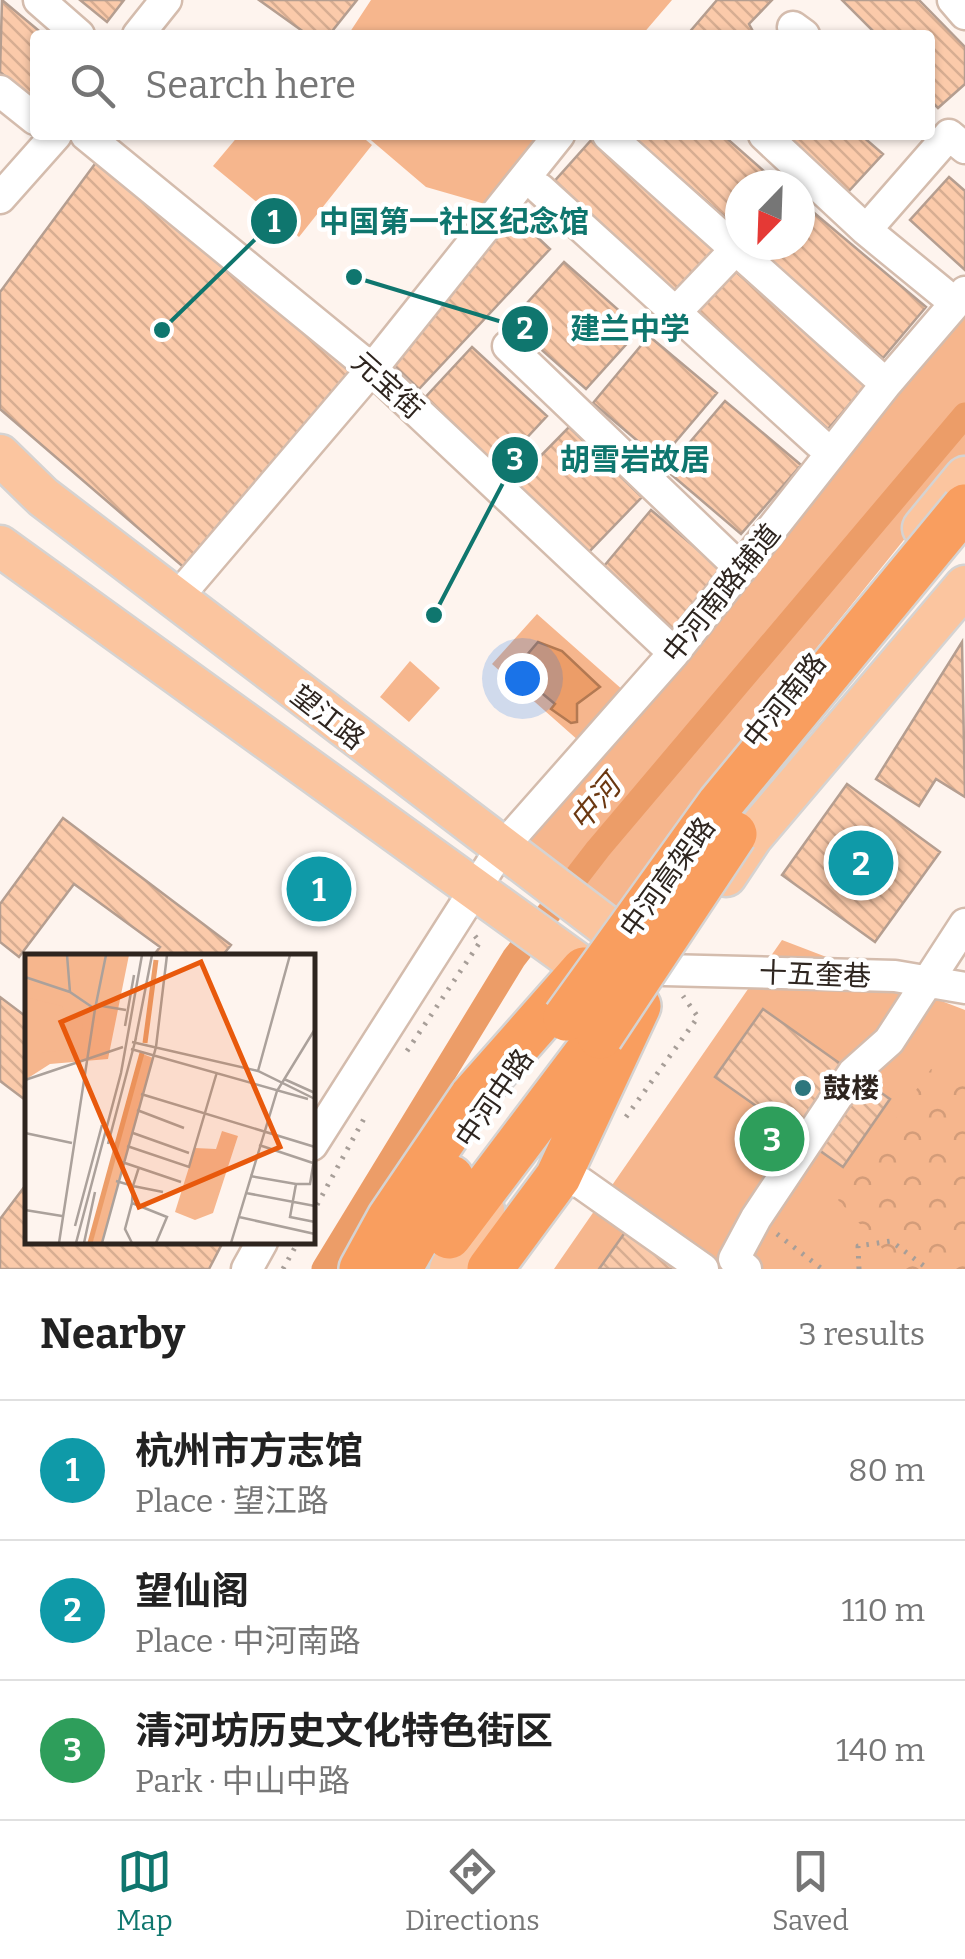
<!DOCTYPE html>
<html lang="en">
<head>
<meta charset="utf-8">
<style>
	body { margin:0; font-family:Bitter,"Noto Sans SC",serif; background:#f2f2f2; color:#222 }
	.compass { position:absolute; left:725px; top:170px; width:90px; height:90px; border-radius:50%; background:#fff; box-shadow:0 2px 8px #0004; rotate:203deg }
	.you { position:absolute; left:522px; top:678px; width:35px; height:35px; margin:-25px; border:8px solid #fff; border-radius:50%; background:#1a73e8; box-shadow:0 0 0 15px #1a73e833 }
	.badge { display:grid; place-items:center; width:65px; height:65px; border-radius:50%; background:#0f766e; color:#fff; font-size:32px; font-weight:700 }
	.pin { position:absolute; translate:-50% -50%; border:5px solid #fff; box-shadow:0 2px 10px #0006 }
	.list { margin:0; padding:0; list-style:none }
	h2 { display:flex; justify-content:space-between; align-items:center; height:130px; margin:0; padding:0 40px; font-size:42px }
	h2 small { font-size:32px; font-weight:400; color:#767676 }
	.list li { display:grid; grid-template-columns:65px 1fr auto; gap:30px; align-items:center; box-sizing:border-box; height:140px; padding:0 40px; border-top:2px solid #e0e0e0 }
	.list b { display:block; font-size:38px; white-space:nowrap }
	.list p { margin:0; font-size:32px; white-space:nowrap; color:#767676 }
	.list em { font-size:32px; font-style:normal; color:#767676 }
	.icon { flex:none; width:55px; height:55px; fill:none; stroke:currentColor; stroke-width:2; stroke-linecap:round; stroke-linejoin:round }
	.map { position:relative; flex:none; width:965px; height:1269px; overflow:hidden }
	.search { position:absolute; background:#fff; box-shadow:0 2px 8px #0004; left:30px; right:30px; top:30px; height:110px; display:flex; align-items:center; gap:25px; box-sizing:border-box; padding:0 35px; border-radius:10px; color:#767676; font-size:38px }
	.sheet { height:550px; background:#fff }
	nav { display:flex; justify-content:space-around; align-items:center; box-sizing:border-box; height:140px; border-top:2px solid #e0e0e0; background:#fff; font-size:28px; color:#767676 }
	nav a { display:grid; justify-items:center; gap:5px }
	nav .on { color:#0f766e }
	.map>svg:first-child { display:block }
	.green { fill:#f6b68d }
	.forest { fill:url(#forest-crowns) }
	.water { fill:#ec9d68; stroke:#b37952; stroke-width:2.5 }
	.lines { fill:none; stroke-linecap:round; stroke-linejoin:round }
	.canal { stroke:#ec9d68; stroke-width:25 }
	.building { fill:url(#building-back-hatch); stroke:#b59e90; stroke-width:2.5 }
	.minor-casing { stroke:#d4bcad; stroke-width:35 }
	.major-casing { stroke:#d5d3d2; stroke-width:45 }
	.highway-casing { stroke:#d5d3d2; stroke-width:50 }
	.path { stroke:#a79e98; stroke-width:5; stroke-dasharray:2.5 8; stroke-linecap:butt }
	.minor { stroke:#fff; stroke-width:30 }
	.major { stroke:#fbc59f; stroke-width:40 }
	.highway { stroke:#f99e5f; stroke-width:45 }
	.highway-bridge-casing { stroke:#d5d3d2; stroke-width:50; stroke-linecap:butt }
	.highway-bridge { stroke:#f99e5f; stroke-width:45 }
	.poi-dot { fill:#2d767d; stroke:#fff; stroke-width:4 }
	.labels { text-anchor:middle; stroke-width:9; stroke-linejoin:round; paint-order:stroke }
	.street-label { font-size:28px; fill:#2e251f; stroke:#fff }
	.poi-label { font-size:28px; font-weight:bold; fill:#2e251f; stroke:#fff; text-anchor:start }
	.water-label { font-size:30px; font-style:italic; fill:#6b3811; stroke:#fff }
	.inset-river { fill:none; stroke:#ec9d68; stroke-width:5 }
	.inset-road { fill:none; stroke:#aba19b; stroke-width:2.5 }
	.view { fill:#e8590c; fill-opacity:0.15; stroke:#e8590c; stroke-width:5 }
	.inset-edge { fill:none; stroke:#2e251f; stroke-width:5 }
	.leader { fill:none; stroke:#0f766e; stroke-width:4 }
	.callout-dot { fill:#0f766e; stroke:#fff; stroke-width:4 }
	.mark-label { font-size:30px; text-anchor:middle; font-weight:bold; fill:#fff }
	.callout-label { font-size:30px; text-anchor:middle; font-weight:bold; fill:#0f766e; stroke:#fff; stroke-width:9; stroke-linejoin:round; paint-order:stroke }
</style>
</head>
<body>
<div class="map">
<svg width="965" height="1269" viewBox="0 0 965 1269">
	<defs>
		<pattern id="forest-crowns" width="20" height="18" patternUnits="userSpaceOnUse" patternTransform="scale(2.5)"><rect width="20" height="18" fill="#f6b68d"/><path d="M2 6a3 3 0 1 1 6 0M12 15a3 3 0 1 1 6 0" fill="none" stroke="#d39c79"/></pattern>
		<pattern id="building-back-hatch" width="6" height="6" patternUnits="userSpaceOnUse" patternTransform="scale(2.5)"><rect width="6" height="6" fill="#fbcaaa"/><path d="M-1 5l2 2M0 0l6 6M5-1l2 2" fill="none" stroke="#d7ad92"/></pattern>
	</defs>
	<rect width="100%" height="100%" fill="#fef4ee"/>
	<path class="green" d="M371,0H672L642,35H348Z
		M239,135H360L372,145L299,237L213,166Z
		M365,135H554L492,206L426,187Z
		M965,291V406L564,880L517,830Z
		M965,431V464L703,789L610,921L579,886Z
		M537,614L624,691L579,741L492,664Z
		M410,661L440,688L409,722L380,697Z
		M782,940L965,1010V1269H554Z"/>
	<path class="forest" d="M931,1069L965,1086V1269H901L838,1200Z"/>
	<path class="water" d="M538,642L562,651L600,687L577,704V722L571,723L551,709L555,704L514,670Z"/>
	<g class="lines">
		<path class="canal" d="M324,1269L514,958L598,849L965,415"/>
	</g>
	<path class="building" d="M2,0L44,35H35V101L0,72Z
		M80,0H124L107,22Z
		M259,0H357L329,35H308Z
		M717,0H772L749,24L755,35H687Z
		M842,0H919L965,47V84L938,108L930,100V35H877Z
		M630,135H723L774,180L769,185H740V219L734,225Z
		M785,135H861L883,154L848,192Z
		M593,138L721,254L679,300L551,185Z
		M103,153L372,369L195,577L0,409V292Z
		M949,177L965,191V270L910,220Z
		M800,201L926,307L883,358L748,245H800Z
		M516,217L550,249L419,389L385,357Z
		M564,262L640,329L586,389L510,322Z
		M734,270L867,384L828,429L696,314Z
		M649,336L717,393L660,460L593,403Z
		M472,347L547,416L495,472L420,403Z
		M725,401L801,465L741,534L666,470Z
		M569,427L642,497L586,555L513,484Z
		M651,510L722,570L670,632L599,572Z
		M962,642L965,797L936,779L919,806L876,779Z
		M847,784L940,852L875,942L782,875Z
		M63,818L231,945L222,956H153L160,947L74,884L19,957L0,942V904Z
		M0,997L28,1018V1102L0,1081Z
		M763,1009L890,1099L843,1167L715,1077Z
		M28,1182V1242H223L209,1269H0V1219Z
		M626,1231L680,1269H599Z"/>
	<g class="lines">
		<defs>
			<path id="minor" d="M39,0L79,35
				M953,0L965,14
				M793,27L804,35
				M138,35L166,0
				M0,91L35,119
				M86,135L372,369L674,653
				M608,135L886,384
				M764,135L866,230L955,303
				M540,189L819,443
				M0,198L56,135
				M866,230L949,135L965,148
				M675,313L736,249
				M508,346L741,569
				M176,599L372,369L559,135
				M664,970L895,976L965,988
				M312,1145L500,850L674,653L886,384L965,292
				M558,1177L581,1183L703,1269
				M247,1269L262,1242
				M746,1269L734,1259L756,1218L853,1073L889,1041L965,924"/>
			<path id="major" d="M0,455L43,497L648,958
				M923,528L965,477
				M0,546L609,986
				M726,876L752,837L965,586
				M450,1269L484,1210"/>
			<path id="highway" d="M449,1236L600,1036
				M362,1269L390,1218L472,1097L584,970
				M399,1269L451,1178
				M490,1269L558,1177L638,1006"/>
		</defs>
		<use href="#minor" class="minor-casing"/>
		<use href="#major" class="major-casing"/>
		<use href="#highway" class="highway-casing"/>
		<path class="path" d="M407,1051L480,942L475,936
			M626,1117L698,1017L683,996
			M312,1214L366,1115
			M777,1234L822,1269
			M283,1269L298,1242
			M859,1269L858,1246L891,1241L928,1269"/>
		<use href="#minor" class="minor"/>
		<use href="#major" class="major"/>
		<use href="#highway" class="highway"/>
		<defs>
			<path id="highway-bridge" d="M566,1018L720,804L965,507
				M600,1036L734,834"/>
		</defs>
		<use href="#highway-bridge" class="highway-bridge-casing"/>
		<use href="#highway-bridge" class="highway-bridge"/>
	</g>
	<circle class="poi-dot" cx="803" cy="1088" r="10"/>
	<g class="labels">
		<g class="street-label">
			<text transform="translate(388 385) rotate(42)" y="10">元宝街</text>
			<text transform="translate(721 593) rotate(-51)" y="10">中河南路辅道</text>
			<text transform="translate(784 700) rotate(-51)" y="10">中河南路</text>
			<text transform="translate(328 717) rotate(38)" y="10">望江路</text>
			<text transform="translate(667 877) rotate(-54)" y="10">中河高架路</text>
			<text transform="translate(815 974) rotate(2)" y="10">十五奎巷</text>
			<text transform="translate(494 1098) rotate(-55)" y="10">中河中路</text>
		</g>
		<g class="poi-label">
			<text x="823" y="1098">鼓楼</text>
		</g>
		<g class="water-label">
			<text transform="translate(595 803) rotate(-50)" y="10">中河</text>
		</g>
	</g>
	<g transform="translate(25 954)">
		<rect width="290" height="290" fill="#fef4ee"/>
		<path d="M0,1H104L83,105L25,110L0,126ZM118,100L128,104L77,289H67ZM197,177L213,182L188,259L170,266L150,258L170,194L191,195Z" fill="#f6b68d"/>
		<path d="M0,43L37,52L41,62L58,70L53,95L0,100Z" fill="#f6b68d"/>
		<path class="inset-river" d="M120,89L131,6M65,289L117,99"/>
		<path class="inset-road" d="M0,23L45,38M71,51L101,56M70,55L81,1M100,72L109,21M107,88L233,117L290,145M110,88L127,1M106,95L283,145M233,117L265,1M259,125L290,139M0,126L98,93M116,140L290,193M112,156L159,174M0,179L47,189M108,179L164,199M83,190L111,84M234,191L288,209M102,192L164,213L192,118M290,200L285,230H271L265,263L290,268M97,208L156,228M225,222L271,230M91,227L108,232L114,213M221,239L290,252M107,249L108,232L138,238M0,256L37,262M214,263L290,280M50,272L77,171M34,289L70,55L45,38L42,1M51,289L96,119L117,1M59,289L70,238M77,289L131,93L142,1M107,289L100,275L107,249L142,263L131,289M206,289L252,137L290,75"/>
		<path class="view" d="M176,8L255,193L114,253L36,68Z"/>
		<rect width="290" height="290" class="inset-edge"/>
	</g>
	<path class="leader" d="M162 330L274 221M354 277L525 329M434 615L515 460"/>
	<g class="callout-dot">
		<circle cx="162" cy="330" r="10"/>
		<circle cx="354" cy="277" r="10"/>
		<circle cx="434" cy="615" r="10"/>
		<circle cx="274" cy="221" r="25"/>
		<circle cx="525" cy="329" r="25"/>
		<circle cx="515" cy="460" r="25"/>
	</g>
	<g class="mark-label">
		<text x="274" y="232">1</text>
		<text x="525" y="339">2</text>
		<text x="515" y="470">3</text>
	</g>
	<g class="callout-label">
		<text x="454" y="232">中国第一社区纪念馆</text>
		<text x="630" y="339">建兰中学</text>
		<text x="635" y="470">胡雪岩故居</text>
	</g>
</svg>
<svg class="compass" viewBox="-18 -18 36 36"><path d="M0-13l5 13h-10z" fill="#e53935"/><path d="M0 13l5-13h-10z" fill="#767676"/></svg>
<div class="you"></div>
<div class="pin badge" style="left:319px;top:889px;background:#0f9aa8">1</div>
<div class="pin badge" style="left:861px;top:863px;background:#0f9aa8">2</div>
<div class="pin badge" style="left:772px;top:1139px;background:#2e9e5b">3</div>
<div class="search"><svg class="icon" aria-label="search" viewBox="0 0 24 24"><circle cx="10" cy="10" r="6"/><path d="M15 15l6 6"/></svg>Search here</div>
</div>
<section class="sheet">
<h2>Nearby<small>3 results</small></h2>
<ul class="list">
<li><span class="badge" style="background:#0f9aa8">1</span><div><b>杭州市方志馆</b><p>Place · 望江路</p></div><em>80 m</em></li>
<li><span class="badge" style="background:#0f9aa8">2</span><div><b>望仙阁</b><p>Place · 中河南路</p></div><em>110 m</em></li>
<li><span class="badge" style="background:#2e9e5b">3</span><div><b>清河坊历史文化特色街区</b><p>Park · 中山中路</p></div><em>140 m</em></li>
</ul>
</section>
<nav>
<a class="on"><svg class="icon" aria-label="map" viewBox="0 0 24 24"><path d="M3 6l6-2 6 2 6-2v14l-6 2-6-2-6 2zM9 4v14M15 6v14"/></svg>Map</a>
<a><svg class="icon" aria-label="directions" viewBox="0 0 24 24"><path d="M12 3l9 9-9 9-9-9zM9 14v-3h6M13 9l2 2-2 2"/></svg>Directions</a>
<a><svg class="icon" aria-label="saved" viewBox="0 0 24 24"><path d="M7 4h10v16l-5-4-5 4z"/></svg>Saved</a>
</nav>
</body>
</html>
